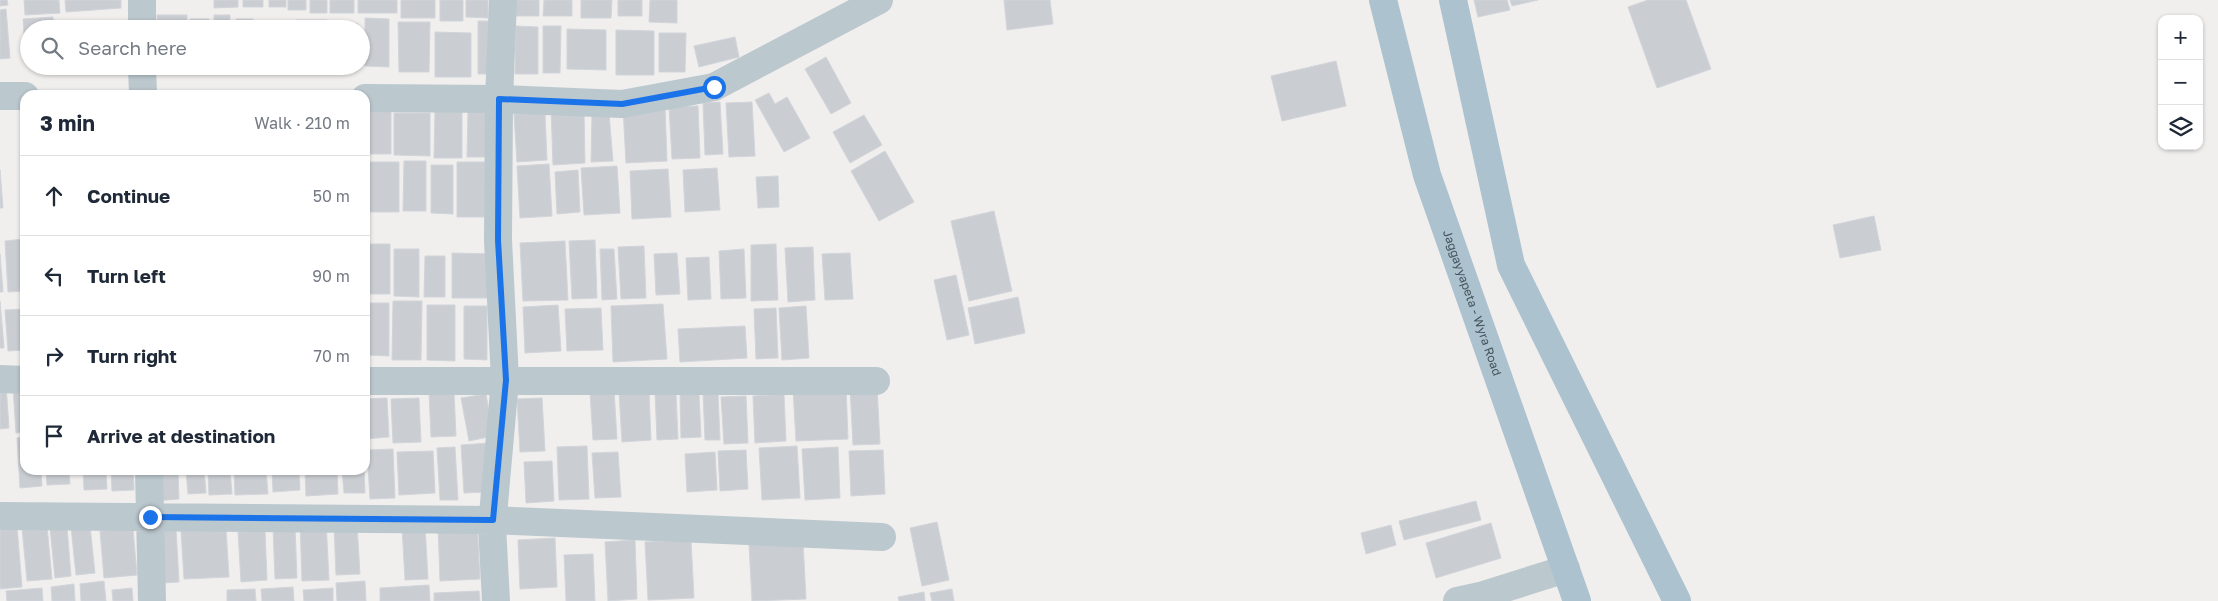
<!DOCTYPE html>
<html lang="en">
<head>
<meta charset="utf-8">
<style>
	body { margin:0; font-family:"Golos Text",sans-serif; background:#f6f6f7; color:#1f2937 }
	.controls { position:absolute; right:15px; top:15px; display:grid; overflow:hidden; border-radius:10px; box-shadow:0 1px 4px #0004 }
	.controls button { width:45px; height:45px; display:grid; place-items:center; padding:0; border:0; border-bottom:1px solid #e0e1e3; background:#fff; color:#1f2937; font:25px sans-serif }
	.stop { position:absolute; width:15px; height:15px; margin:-11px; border:4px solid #1a73e8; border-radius:50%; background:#fff }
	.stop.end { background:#1a73e8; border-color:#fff; box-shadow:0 1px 5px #0008 }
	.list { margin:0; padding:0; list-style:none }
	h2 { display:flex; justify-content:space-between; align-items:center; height:65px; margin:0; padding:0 20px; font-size:21px }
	h2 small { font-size:16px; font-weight:400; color:#747a83 }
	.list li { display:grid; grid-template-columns:32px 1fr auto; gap:15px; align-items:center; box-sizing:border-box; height:80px; padding:0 20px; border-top:1px solid #e0e1e3 }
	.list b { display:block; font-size:19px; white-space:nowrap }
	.list em { font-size:16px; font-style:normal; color:#747a83 }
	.icon { flex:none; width:28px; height:28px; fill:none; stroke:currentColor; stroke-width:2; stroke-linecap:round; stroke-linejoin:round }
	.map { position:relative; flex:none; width:2218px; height:601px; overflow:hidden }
	.search { position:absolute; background:#fff; box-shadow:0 1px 4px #0004; left:20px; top:20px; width:350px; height:55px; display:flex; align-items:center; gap:12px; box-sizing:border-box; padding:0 18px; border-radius:28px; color:#747a83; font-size:19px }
	.panel { position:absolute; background:#fff; box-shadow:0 1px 4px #0004; left:20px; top:90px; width:350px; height:385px; border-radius:15px }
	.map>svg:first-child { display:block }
	.building { fill:#caced3; stroke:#d1d5da }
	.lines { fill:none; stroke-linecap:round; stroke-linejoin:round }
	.street { stroke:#bbc8ce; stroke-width:28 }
	.primary { stroke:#acc2ce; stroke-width:28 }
	.route { stroke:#1a73e8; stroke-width:6 }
	.labels { text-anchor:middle; stroke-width:5; stroke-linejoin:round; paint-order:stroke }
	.street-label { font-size:12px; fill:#45545c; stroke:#fff }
</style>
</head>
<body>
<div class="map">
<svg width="2218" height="601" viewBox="0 0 2218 601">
	<rect width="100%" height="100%" fill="#f1eeee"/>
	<path class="building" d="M0,0H7L8,5L0,6Z
		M24,0H59L60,13L25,15Z
		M65,0H121V8L66,12Z
		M214,0H238V7L214,8Z
		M243,0H263V7H243Z
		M269,0H286V7H269Z
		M288,0H306V10H288Z
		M310,0H327V13H310Z
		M330,0H354V13H330Z
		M358,0H397V13H358Z
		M401,0H435V18H401Z
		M440,0H463V21H440Z
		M466,0H488V18L466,17Z
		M515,0H539V16H515Z
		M544,0H572V16H543Z
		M581,0H612L611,18H581Z
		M618,0H642V16H618Z
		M650,0H677V23L649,22Z
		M1004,0H1050L1053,24L1007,30Z
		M1474,0H1507L1510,10L1478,17Z
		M1510,0H1538L1512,6Z
		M1648,0H1686L1711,69L1657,88L1628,7Z
		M6,9L10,58L0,59V10Z
		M157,15H187V29H157Z
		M214,15H230V29H214Z
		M53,17L54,29H29V62H26L23,19Z
		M365,18L389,19V67L365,66Z
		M190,19H209V29H190Z
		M236,19H253V29H236Z
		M296,20H327V29H296Z
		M260,21L287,22V29H260Z
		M478,21H492V74H478Z
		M398,22H430L429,72H399Z
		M333,23L358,24V29H333Z
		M516,26L538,27V74H515Z
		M543,26H561L560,73H543Z
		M567,29L606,30V70L567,69Z
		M616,30L654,31V75H616Z
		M435,32L471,33V77H435Z
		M659,33H686L685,72H659Z
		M735,37L739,57L699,67L694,46Z
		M826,57L851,103L831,114L805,69Z
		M1336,61L1346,106L1282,121L1271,76Z
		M236,66H253V68H236Z
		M260,66H286V70H260Z
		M296,66H326V67H296Z
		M769,93L775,104L787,97L810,138L784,152L755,100Z
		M720,102L723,154L705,155L703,103Z
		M752,102L755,156L729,157L726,103Z
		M665,106L667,161L626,163L623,108Z
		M698,106L700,158L672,159L669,107Z
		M365,107H391V154H365Z
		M551,108L584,109L585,163L553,165Z
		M468,110L489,111V157H467Z
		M435,111L462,112V158H434Z
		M394,113H430V156L394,155Z
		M545,113L547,160L517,162L514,114Z
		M592,113H609L613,161L591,162Z
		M864,115L882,145L850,163L833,132Z
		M885,151L914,202L879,221L851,171Z
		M404,161H426V211H403Z
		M365,162H399V212H365Z
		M457,162H485V217H457Z
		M549,164L552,216L520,218L517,166Z
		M431,165H453V214L431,213Z
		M617,166L620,213L584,215L581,168Z
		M717,168L720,210L685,212L683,170Z
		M668,169L671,217L632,219L630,171Z
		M0,170L3,208H0Z
		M578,170L580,212L557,214L555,172Z
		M778,176L779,207L758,208L756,177Z
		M25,187V208H23L21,188Z
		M994,211L1012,291L969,301L951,221Z
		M1874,216L1881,250L1840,258L1833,225Z
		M24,239L25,291L8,292L5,241Z
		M595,240L597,298L572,299L569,241Z
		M565,241L568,300L523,301L520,243Z
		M365,244H390V294H365Z
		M776,244L778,300L751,301V245Z
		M644,246L646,298L621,299L618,247Z
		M813,247L815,300L788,302L785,248Z
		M394,249H419V297L394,296Z
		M600,249H614L617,299L602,300Z
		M744,249L746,298L721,299L719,251Z
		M452,253L492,254L491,298H452Z
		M677,253L680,294L656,295L654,254Z
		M850,253L853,299L825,300L822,254Z
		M0,254L3,292H0Z
		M425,256H445V297H424Z
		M709,257L711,299L688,300L686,258Z
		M956,275L969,335L947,340L934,280Z
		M1018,297L1025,333L975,344L968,308Z
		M0,301L4,348H0Z
		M393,301H422L421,360H392Z
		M365,303H389V356L365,355Z
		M663,304L667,359L613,362L611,306Z
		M427,305H455V361L427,360Z
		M558,305L561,351L525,353L523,307Z
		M464,306H487V360L464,359Z
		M806,306L809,358L782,360L779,308Z
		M601,308L603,350L567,351L565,309Z
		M776,308L778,358L756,359L754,309Z
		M25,309V350L8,351L5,310Z
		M745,326L747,358L680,362L678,329Z
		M6,385L9,428L0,429V386Z
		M25,387V432L16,433L13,388Z
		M846,387L848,439L796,441L793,389Z
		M877,387L880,444L853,445L850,388Z
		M614,390L617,439L593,440L590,392Z
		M649,391L651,440L622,442L619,392Z
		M454,392L456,436L431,437L429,393Z
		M655,393H676L678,439L657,440Z
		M699,393L701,437L681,438L680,394Z
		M718,393L720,440H705L703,394Z
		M486,394L493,436L469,441L461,398Z
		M784,394L786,441L755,443L753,396Z
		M746,396L748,443L724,444L721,397Z
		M387,398L389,437L365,439V399Z
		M419,398L421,442L393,443L391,399Z
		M542,398L545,451L520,452L517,399Z
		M25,437V470H41L42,486L20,488L17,438Z
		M489,443L490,492L464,493L461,445Z
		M587,446L589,499L559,500L557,447Z
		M797,446L800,498L762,500L759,448Z
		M455,447L458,500H440L437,448Z
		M838,447L840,498L805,500L802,449Z
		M393,449L395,498L370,499L367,450Z
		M746,450L748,489L720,491L718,451Z
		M883,450L885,494L851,496L849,451Z
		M433,451L435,493L399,495L397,452Z
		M618,452L621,497L595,498L592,453Z
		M715,452L717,490L687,492L685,454Z
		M552,461L554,501L526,503L524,462Z
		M46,470H69L70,484L47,485Z
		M83,470H106L107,489L84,490Z
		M111,470H133L134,490L112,491Z
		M155,470H178L179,499L156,501Z
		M186,470H204L206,493L188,494Z
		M208,470H230L232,494L209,495Z
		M234,470H266L268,494L235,495Z
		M272,470H299L300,490L273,492Z
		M305,470H337L338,494L306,496Z
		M342,470H364L365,493H344Z
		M1476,501L1481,520L1404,540L1399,521Z
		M326,520L329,580L302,581L300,522Z
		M937,522L949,580L922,586L910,528Z
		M477,523L480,579L440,581L438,525Z
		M1491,523L1501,558L1436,578L1426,543Z
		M357,524L360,574L336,575L334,526Z
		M1391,525L1396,545L1366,554L1361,533Z
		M17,526L22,587L0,589V528Z
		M47,526L52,579L27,581L22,528Z
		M90,526L95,573L76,575L71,527Z
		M295,526L297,578L275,579L273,527Z
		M425,526L428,579L405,580L402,527Z
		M67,527L71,576L55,578L50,528Z
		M176,528L179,582L162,583L159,529Z
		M133,529L137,575L104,578L100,531Z
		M226,529L229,577L184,579L181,531Z
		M265,530L267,580L241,582L238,532Z
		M555,538L557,587L520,589L518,540Z
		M635,540L637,599L608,601L605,542Z
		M691,540L694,598L648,600L645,542Z
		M803,542L806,599L752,601L749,544Z
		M593,554L595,601H566L564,555Z
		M104,581L106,601H81L80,584Z
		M365,581L366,601H337L336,583Z
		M74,584L75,601H52L51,587Z
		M429,585L430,601H380V588Z
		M293,587L294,601H262L261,589Z
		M42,588L43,601H7L6,591Z
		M132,588L133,601H113L112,590Z
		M333,588V601H304L303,590Z
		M255,589L256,601H227V590Z
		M952,589L954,601H932L930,593Z
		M479,591L480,601H434V593Z
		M924,592L925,601H899L898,597Z"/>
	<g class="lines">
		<path class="street" d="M142,0V29
			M142,66L143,95
			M0,96H25
			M365,98L499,99L622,104L714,87L879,0
			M0,379L25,380
			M365,381H876
			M149,470L152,601
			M0,516L493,520L882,537
			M496,601L492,526L505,380L498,240L499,99L503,0
			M1457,601L1480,596L1566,569"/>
		<g class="primary">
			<path id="s1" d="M1383,0L1427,175L1577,601"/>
			<path d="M1453,0L1511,265L1677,601"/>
		</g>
	</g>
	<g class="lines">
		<path class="route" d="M150,517L493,520L506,380L498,240L499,99L622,104L714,87"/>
	</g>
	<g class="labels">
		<g class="street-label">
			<text dy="4" stroke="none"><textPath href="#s1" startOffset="316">Jaggayyapeta - Wyra Road</textPath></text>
		</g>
	</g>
</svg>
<div class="controls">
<button>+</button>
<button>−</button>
<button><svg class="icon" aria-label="layers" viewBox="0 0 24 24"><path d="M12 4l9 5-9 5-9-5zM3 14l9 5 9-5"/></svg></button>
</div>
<div class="stop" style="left:714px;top:87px"></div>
<div class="stop end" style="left:150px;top:517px"></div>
<div class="search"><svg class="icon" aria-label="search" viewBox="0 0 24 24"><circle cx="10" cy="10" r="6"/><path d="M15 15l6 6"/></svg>Search here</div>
<section class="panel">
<h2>3 min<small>Walk · 210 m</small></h2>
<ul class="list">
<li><svg class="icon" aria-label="ahead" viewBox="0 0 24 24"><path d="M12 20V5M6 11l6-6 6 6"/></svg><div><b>Continue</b></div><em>50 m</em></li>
<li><svg class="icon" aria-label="left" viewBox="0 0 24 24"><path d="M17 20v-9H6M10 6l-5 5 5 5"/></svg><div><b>Turn left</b></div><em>90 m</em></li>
<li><svg class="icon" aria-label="right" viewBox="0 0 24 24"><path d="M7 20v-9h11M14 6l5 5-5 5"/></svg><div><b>Turn right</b></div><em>70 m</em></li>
<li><svg class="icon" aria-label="arrive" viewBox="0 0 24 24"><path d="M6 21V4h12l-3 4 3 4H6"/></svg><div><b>Arrive at destination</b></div></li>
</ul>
</section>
</div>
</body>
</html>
